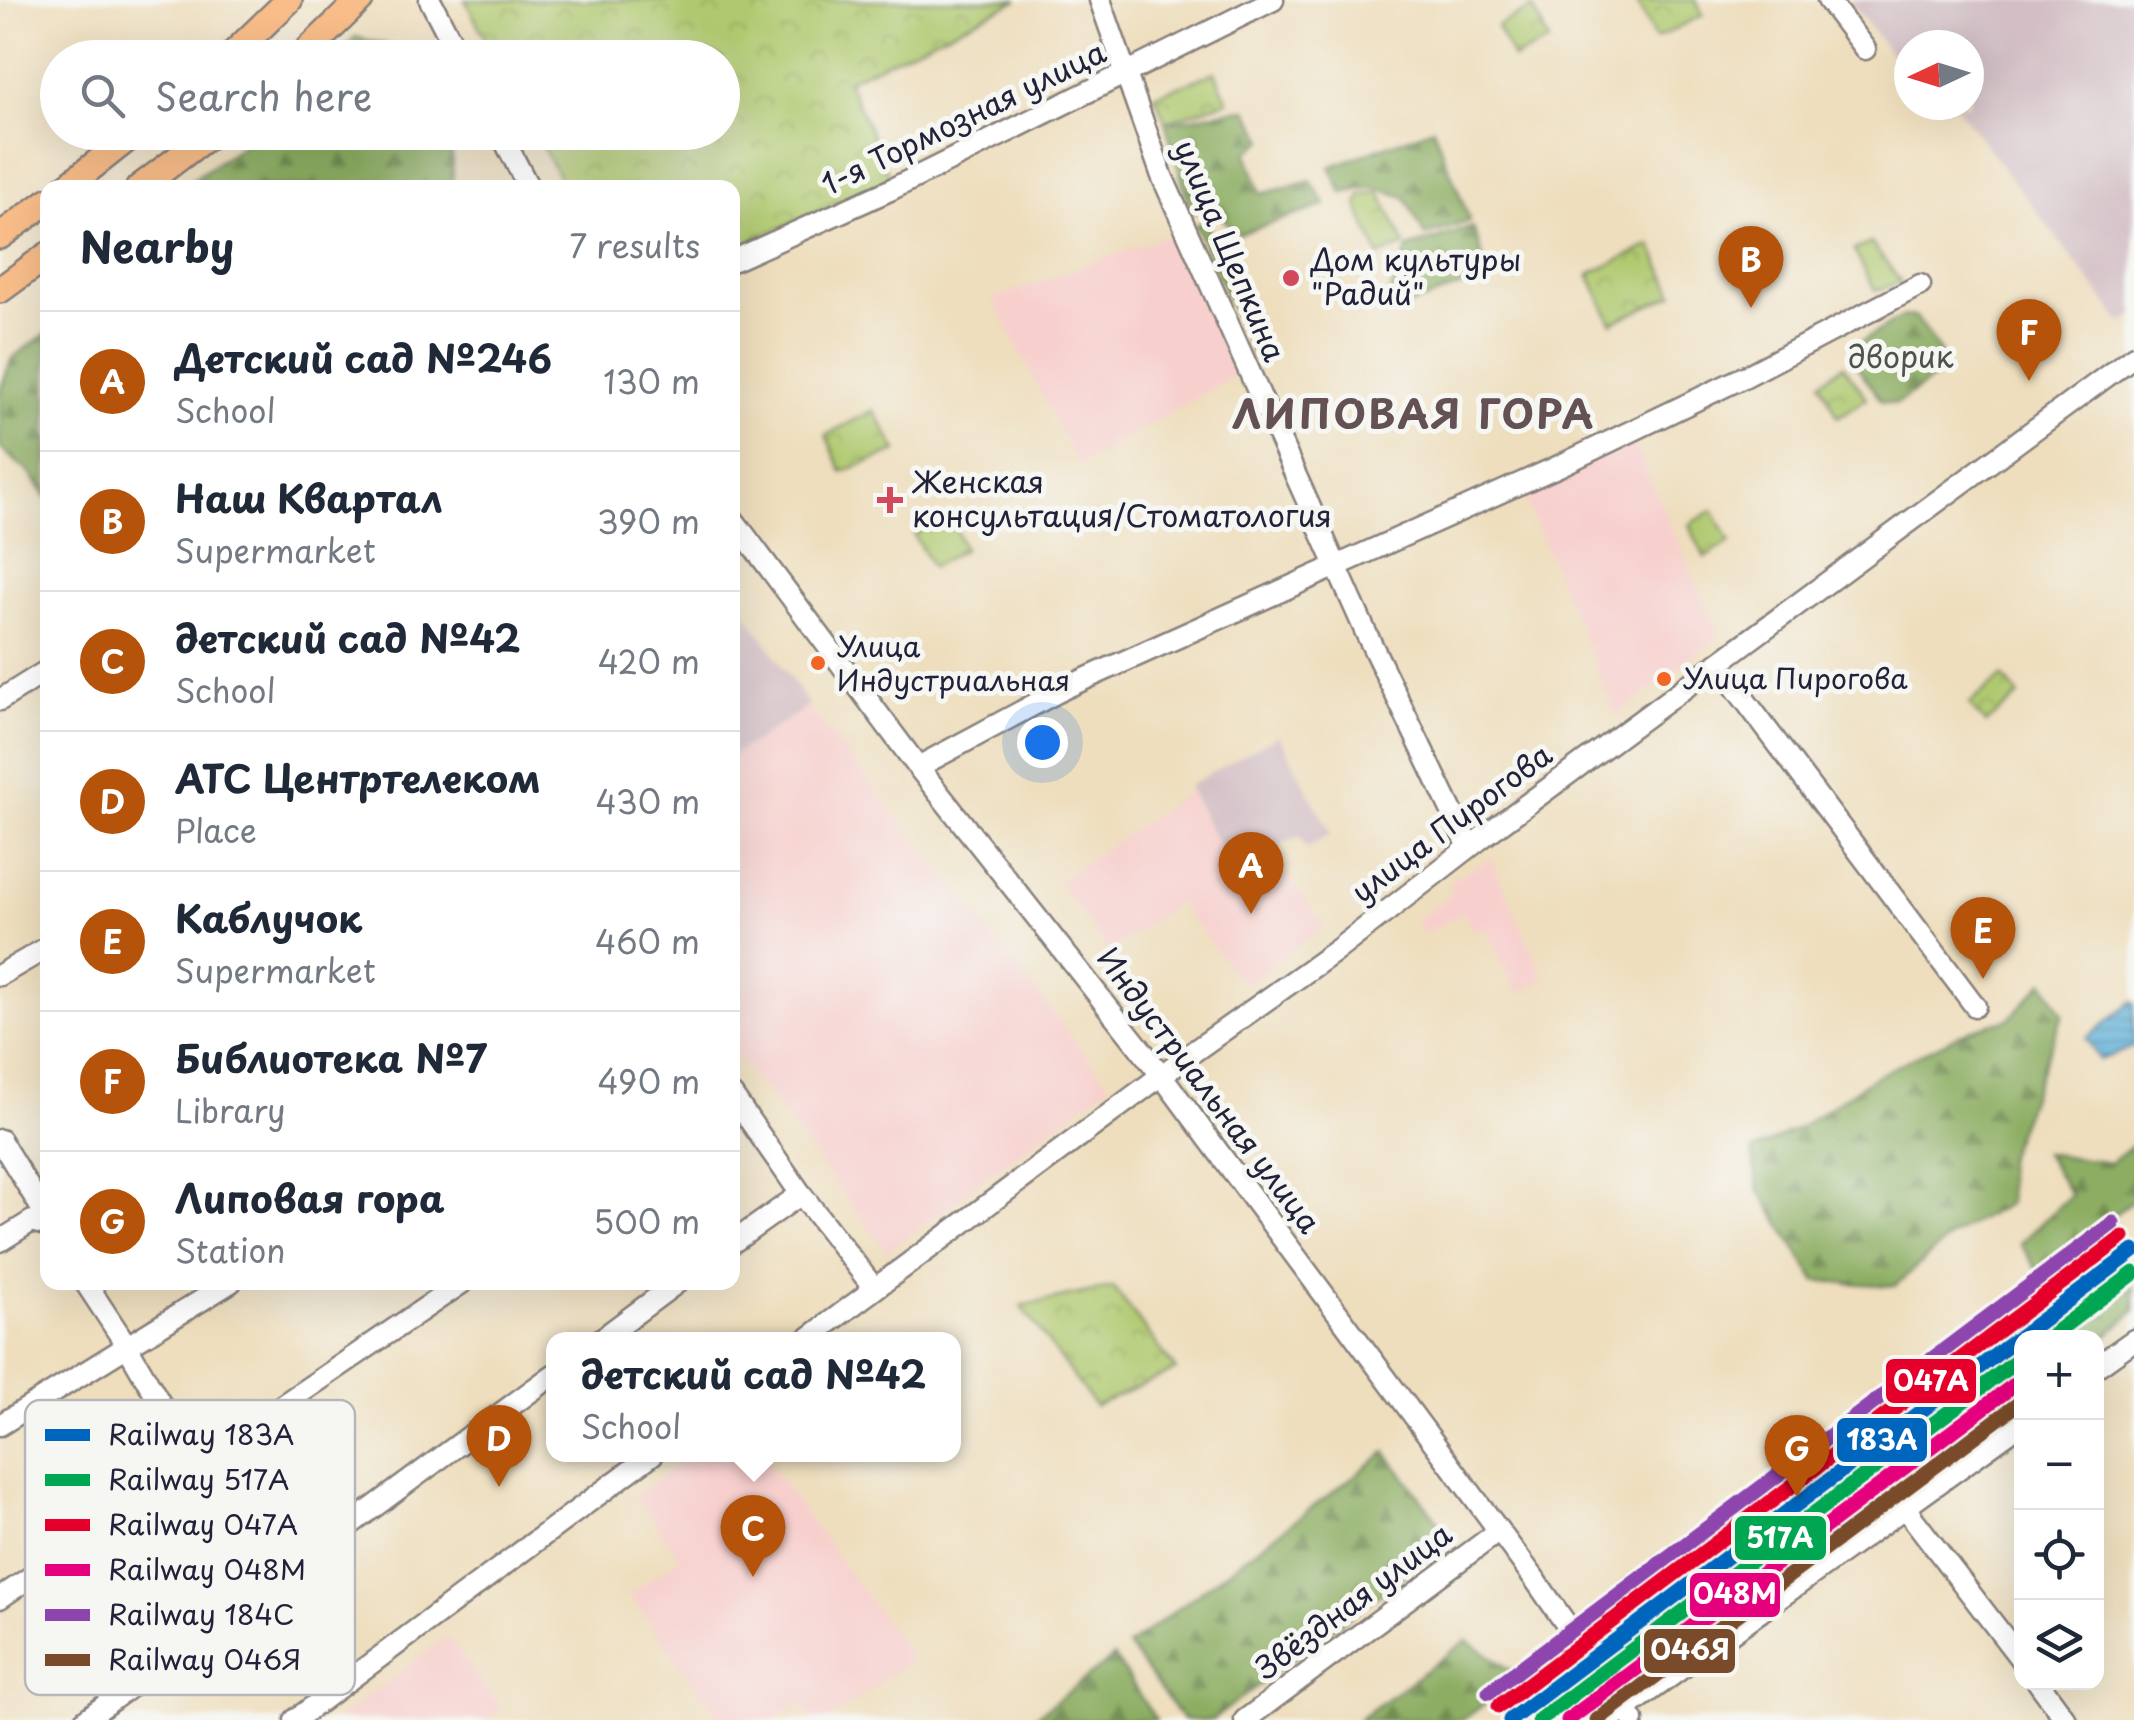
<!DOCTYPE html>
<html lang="en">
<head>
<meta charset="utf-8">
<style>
	body { margin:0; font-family:"Playpen Sans",sans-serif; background:#f6f6f7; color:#1f2937 }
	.controls { position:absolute; right:30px; bottom:30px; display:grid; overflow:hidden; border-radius:20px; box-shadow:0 10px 40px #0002 }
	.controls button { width:90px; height:90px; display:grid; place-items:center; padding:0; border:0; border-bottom:2px solid #e0e1e3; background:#fff; color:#1f2937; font:50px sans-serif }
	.compass { position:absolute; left:1894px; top:30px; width:90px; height:90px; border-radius:50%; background:#fff; box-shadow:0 10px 40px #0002; rotate:266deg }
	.you { position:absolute; left:1042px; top:742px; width:35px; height:35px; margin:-25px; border:8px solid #fff; border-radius:50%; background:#1a73e8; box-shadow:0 0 0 15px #1a73e833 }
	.badge { display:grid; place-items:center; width:65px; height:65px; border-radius:50%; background:#b45309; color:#fff; font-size:32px; font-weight:700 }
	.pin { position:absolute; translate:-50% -82px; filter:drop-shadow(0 2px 5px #0008) }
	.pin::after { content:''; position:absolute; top:52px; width:35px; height:30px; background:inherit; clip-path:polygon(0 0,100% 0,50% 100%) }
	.popup { position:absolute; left:546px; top:1332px; width:415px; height:130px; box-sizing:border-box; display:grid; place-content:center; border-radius:20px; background:#fff; filter:drop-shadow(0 2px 8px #0005); font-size:32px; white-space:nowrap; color:#747a83 }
	.popup b { font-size:38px; color:#1f2937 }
	.popup::after { content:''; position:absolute; left:50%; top:100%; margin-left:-20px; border:20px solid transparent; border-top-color:#fff }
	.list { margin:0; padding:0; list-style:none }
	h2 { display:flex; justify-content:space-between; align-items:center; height:130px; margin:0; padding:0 40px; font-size:42px }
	h2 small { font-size:32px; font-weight:400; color:#747a83 }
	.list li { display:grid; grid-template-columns:65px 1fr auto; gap:30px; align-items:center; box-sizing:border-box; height:140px; padding:0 40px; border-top:2px solid #e0e1e3 }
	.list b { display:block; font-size:38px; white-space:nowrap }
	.list p { margin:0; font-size:32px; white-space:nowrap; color:#747a83 }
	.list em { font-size:32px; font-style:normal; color:#747a83 }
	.icon { flex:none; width:55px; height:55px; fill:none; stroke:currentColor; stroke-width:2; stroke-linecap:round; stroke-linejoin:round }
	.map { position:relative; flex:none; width:2134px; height:1720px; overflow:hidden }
	.search { position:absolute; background:#fff; box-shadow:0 10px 40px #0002; left:40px; top:40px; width:700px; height:110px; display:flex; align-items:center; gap:25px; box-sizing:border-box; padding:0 35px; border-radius:55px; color:#747a83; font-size:38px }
	.panel { position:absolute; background:#fff; box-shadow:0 10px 40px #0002; left:40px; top:180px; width:700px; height:1110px; border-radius:20px }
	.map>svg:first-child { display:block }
	.built { fill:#f7d0ce }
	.industrial { fill:#d2bec4 }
	.forest { fill:url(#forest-firs); stroke:#57684e; stroke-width:2.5 }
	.park { fill:url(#park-crowns); stroke:#697655; stroke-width:2.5 }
	.water { fill:url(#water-rules); stroke:#3e6889; stroke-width:2.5 }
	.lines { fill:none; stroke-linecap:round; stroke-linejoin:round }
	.minor-casing { stroke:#88807c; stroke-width:25 }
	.major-casing { stroke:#88807c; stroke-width:30 }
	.minor { stroke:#fff; stroke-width:20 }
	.major { stroke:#f8bd89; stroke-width:25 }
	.rail-1-casing { stroke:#f6f6f2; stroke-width:22 }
	.rail-2-casing { stroke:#f6f6f2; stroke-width:22 }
	.rail-3-casing { stroke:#f6f6f2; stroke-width:22 }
	.rail-4-casing { stroke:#f6f6f2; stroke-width:22 }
	.rail-5-casing { stroke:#f6f6f2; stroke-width:22 }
	.rail-6-casing { stroke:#f6f6f2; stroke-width:22 }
	.rail-1 { stroke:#0065bd; stroke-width:15 }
	.rail-2 { stroke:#00a651; stroke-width:15 }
	.rail-3 { stroke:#e4002b; stroke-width:15 }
	.rail-4 { stroke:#e5007d; stroke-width:15 }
	.rail-5 { stroke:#8e44ad; stroke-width:15 }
	.rail-6 { stroke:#7a4b2a; stroke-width:15 }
	.poi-dot { fill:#d1495b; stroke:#f6f6f2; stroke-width:4 }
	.bus-dot { fill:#f26522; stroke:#f6f6f2; stroke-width:4 }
	.labels { text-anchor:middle; stroke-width:10; stroke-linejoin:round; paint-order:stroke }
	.bus-label { font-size:28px; fill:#22223b; stroke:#f6f6f2; text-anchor:start }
	.street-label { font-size:30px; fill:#22223b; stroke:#f6f6f2 }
	.poi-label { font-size:30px; fill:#22223b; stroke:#f6f6f2; text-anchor:start }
	.park-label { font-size:30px; fill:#4d544b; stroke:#f6f6f2 }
	.district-label { font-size:40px; font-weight:bold; letter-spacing:2.5px; fill:#635154; stroke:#f6f6f2 }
	.key { fill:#f6f6f2; stroke:#b6b6bb; stroke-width:2.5 }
	.key-label { font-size:28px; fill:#22223b }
	.line-badge { stroke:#f6f6f2; stroke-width:4 }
	.badge-label { font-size:28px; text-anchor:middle; font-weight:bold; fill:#fff }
</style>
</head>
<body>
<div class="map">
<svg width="2134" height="1720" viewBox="0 0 2134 1720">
	<defs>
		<pattern id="forest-firs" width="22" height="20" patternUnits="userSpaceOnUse" patternTransform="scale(2.5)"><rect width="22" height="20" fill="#8cad62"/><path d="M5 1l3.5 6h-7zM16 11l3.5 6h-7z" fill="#728c52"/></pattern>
		<pattern id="park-crowns" width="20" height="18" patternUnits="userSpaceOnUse" patternTransform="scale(2.5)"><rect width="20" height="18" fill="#b0c96f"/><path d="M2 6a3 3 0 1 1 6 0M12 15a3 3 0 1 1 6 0" fill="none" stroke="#97ac61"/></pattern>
		<pattern id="water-rules" width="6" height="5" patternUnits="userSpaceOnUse" patternTransform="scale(2.5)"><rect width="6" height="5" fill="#5baed7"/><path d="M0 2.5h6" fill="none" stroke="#4b8db0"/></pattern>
	</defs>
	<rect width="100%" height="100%" fill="#f6f6f2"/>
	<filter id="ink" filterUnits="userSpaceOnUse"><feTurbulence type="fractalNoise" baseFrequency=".01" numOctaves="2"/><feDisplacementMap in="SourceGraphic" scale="20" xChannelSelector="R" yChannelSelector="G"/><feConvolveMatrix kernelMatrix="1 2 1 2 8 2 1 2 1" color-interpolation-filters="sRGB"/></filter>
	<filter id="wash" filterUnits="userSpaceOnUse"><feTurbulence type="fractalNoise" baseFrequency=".0048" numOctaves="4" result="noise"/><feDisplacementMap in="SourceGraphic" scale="40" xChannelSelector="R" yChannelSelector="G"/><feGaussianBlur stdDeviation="2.25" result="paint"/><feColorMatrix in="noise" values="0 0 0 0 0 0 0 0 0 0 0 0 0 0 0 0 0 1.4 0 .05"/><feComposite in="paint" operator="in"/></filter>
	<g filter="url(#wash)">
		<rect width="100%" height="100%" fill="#eedebd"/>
		<path class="built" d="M1171,234L1236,375L1078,466L993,299Z
			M1631,436L1720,636L1616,716L1520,487Z
			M809,706L1110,1085L887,1252L733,1049V755Z
			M1189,791L1230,868L1271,851L1324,926L1244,986L1178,902L1110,952L1057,882Z
			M1490,858L1545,978L1518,993L1486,929H1473L1463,912L1424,934L1415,922L1452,893L1449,881Z
			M692,1454L762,1455L912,1658L829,1720H813L799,1702L774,1720H721L629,1595L680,1557L635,1496Z
			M448,1636L502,1709L488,1720H337Z"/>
		<path class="industrial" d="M1849,0H2134V315L2122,323L1955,105H1969V45H1909V48L1893,57Z
			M732,592L809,706L733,755H732Z
			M1279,735L1331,834L1307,848L1300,836L1230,868L1188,786Z"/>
		<path class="forest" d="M355,37L403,49L408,57H336Z
			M1247,109L1265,140L1247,153L1261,194L1311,181L1326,205L1239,234L1215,211L1191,212L1165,122C1193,120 1219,110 1247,109Z
			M1433,128L1470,221L1425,236L1405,197L1374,187L1342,193L1330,167Z
			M451,132L453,184L456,187H182L260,133Z
			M1205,221L1264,354L1254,358L1195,225Z
			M1473,227L1489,276L1390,313L1386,303L1408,248Z
			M1903,316L1916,317L1945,360L1942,373L1896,404L1881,401L1855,363L1857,344Z
			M47,333V499L30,473L0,448V390L12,358Z
			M2044,981L2063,1014L2006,1161L2009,1203L1952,1235L1895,1286L1816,1281L1758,1188L1752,1151L1799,1128L1876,1076L1969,1030L2009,1019Z
			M2134,1144V1200L2037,1270L2020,1243L2071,1195L2044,1153L2110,1163Z
			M2134,1286V1311L2097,1345L2096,1338L2062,1337Z
			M2021,1367V1398L1877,1499L1683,1645L1666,1639L1690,1613L1850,1499Z
			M1386,1452L1452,1540L1212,1720H1183L1128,1646Z
			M1467,1640L1522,1678L1462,1720H1358Z
			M1114,1657L1156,1720H1031Z"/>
		<path class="park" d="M465,0H1018L847,80L891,179L733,249L732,188L564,187L535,133L722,132V58L495,57Z
			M1636,0H1696L1703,15L1655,39Z
			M1533,8L1549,42L1513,59L1497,26Z
			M1215,72L1228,101L1165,122L1155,95Z
			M1380,192L1405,245L1379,256L1358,206L1361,196Z
			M1871,243L1901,282L1875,291L1854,250Z
			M1651,245L1674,294L1612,323L1589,274Z
			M1843,365L1867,398L1838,417L1821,382Z
			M874,410L897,451L842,472L826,435Z
			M1713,510L1730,542L1705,558L1689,525Z
			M950,516L964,549L932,567L914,535Z
			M2003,676L2019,696L1985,724L1969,704Z
			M1113,1287L1176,1370L1095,1406L1021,1306Z"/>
		<path class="water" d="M2131,1002L2134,1003V1047L2100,1060L2086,1039Z"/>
	</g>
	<g filter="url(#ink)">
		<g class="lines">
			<defs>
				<path id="minor" d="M430,0L460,58
					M1100,0L1162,176L1367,635L1469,847
					M1828,0L1865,49
					M500,132L529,188
					M732,261L890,190L1273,0
					M732,518L918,767L1162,1076L1534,1578L1633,1720
					M1717,663L1975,1006
					M0,700L48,670
					M918,767L1065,688L1559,466L1746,376L1920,285
					M0,975L48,947
					M732,1095L801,1194L874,1288
					M0,1140L48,1219
					M0,1241L32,1221L48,1226
					M732,1243L801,1194
					M85,1282L127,1346L267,1589
					M600,1340L678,1282
					M806,1340L1186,1057L1337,950L1480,839L2134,356
					M2096,1367L2134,1340
					M0,1425L231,1282
					M1905,1508L2022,1661
					M0,1598L463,1282
					M2038,1682L2066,1720
					M85,1720L553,1375
					M295,1720L653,1454
					M1245,1720L1499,1531
					M1610,1720L2022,1423"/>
				<path id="major" d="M229,58L289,0
					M300,58L360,0
					M65,188L136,132
					M139,188L213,132
					M0,236L48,201
					M0,290L48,255"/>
			</defs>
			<use href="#minor" class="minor-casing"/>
			<use href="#major" class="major-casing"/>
			<use href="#minor" class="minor"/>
			<use href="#major" class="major"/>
			<defs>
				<path id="rail-1" d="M1510,1720L2134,1251"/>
				<path id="rail-2" d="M2048,1338L2134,1273
					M1539,1720L2022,1357"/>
				<path id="rail-3" d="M1499,1706L2123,1237"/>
				<path id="rail-4" d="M1568,1720L2022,1379"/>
				<path id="rail-5" d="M1489,1692L2113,1223"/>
				<path id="rail-6" d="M1597,1720L2022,1401"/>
			</defs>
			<use href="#rail-1" class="rail-1-casing"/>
			<use href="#rail-2" class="rail-2-casing"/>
			<use href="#rail-3" class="rail-3-casing"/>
			<use href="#rail-4" class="rail-4-casing"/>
			<use href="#rail-5" class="rail-5-casing"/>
			<use href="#rail-6" class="rail-6-casing"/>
			<use href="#rail-1" class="rail-1"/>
			<use href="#rail-2" class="rail-2"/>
			<use href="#rail-3" class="rail-3"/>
			<use href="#rail-4" class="rail-4"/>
			<use href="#rail-5" class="rail-5"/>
			<use href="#rail-6" class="rail-6"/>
		</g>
	</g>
	<g class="poi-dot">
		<circle cx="1291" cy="278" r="10"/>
		<path d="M885 485h10v10h10v10h-10v10h-10v-10h-10v-10h10z"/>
	</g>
	<g class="bus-dot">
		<circle cx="818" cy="663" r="9"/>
		<circle cx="1664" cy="679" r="9"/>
	</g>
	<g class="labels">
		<g class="bus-label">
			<text x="837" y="657">Улица<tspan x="837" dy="34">Индустриальная</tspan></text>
			<text x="1683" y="689">Улица Пирогова</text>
		</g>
		<g class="street-label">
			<text transform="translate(964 119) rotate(-26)" y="10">1-я Тормозная улица</text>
			<text transform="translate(1229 251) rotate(67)" y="10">улица Щепкина</text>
			<text transform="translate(1452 824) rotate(-37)" y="10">улица Пирогова</text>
			<text transform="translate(1208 1091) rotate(53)" y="10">Индустриальная улица</text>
			<text transform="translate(1354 1602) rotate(-37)" y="10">Звёздная улица</text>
		</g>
		<g class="poi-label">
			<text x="1311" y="271">Дом культуры<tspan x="1311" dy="34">"Радий"</tspan></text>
			<text x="912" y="493">Женская<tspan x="912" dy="34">консультация/Стоматология</tspan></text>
		</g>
		<g class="park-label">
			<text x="1901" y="368">дворик</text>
		</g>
		<g class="district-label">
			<text x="1414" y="429">ЛИПОВАЯ ГОРА</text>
		</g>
	</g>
	<rect x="25" y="1400" width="330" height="295" rx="15" class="key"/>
	<rect x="45" y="1429" width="45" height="12" fill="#0065bd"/>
	<rect x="45" y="1474" width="45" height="12" fill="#00a651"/>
	<rect x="45" y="1519" width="45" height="12" fill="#e4002b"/>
	<rect x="45" y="1564" width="45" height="12" fill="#e5007d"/>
	<rect x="45" y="1609" width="45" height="12" fill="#8e44ad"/>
	<rect x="45" y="1654" width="45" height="12" fill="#7a4b2a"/>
	<g class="key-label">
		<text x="108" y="1445">Railway 183А</text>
		<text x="108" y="1490">Railway 517А</text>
		<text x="108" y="1535">Railway 047А</text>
		<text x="108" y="1580">Railway 048М</text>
		<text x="108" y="1625">Railway 184С</text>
		<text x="108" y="1670">Railway 046Я</text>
	</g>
	<g class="line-badge">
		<rect x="1884" y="1357" width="94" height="48" rx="10" fill="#e4002b"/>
		<rect x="1835" y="1416" width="94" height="48" rx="10" fill="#0065bd"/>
		<rect x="1733" y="1514" width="95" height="48" rx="10" fill="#00a651"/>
		<rect x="1688" y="1571" width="94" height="48" rx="10" fill="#e5007d"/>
		<rect x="1642" y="1627" width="95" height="48" rx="10" fill="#7a4b2a"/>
	</g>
	<g class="badge-label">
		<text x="1931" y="1391">047А</text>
		<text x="1882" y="1450">183А</text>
		<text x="1780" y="1548">517А</text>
		<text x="1735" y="1604">048М</text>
		<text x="1690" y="1660">046Я</text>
	</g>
</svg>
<div class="controls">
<button>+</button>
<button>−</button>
<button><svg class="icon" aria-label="locate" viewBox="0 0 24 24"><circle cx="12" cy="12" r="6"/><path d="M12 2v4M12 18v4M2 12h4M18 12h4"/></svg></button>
<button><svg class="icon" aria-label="layers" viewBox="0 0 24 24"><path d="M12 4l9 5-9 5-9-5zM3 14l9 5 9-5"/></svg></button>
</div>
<svg class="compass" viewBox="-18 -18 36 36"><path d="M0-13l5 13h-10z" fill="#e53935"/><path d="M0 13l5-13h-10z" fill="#747a83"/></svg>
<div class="you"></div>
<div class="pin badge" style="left:1251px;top:914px">A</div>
<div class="pin badge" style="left:1751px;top:308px">B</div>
<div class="pin badge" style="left:753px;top:1577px">C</div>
<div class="popup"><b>детский сад №42</b>School</div>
<div class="pin badge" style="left:499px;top:1487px">D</div>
<div class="pin badge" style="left:1983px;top:979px">E</div>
<div class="pin badge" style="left:2029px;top:381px">F</div>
<div class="pin badge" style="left:1797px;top:1497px">G</div>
<div class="search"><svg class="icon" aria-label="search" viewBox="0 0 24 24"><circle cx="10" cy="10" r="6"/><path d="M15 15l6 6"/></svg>Search here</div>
<section class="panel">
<h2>Nearby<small>7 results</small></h2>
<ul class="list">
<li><span class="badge">A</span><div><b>Детский сад №246</b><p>School</p></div><em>130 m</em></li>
<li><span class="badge">B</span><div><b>Наш Квартал</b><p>Supermarket</p></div><em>390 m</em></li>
<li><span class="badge">C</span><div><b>детский сад №42</b><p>School</p></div><em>420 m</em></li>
<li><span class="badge">D</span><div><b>АТС Центртелеком</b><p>Place</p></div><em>430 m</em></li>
<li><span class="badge">E</span><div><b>Каблучок</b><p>Supermarket</p></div><em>460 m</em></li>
<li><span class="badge">F</span><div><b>Библиотека №7</b><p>Library</p></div><em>490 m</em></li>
<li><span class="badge">G</span><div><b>Липовая гора</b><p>Station</p></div><em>500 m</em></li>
</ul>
</section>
</div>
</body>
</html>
